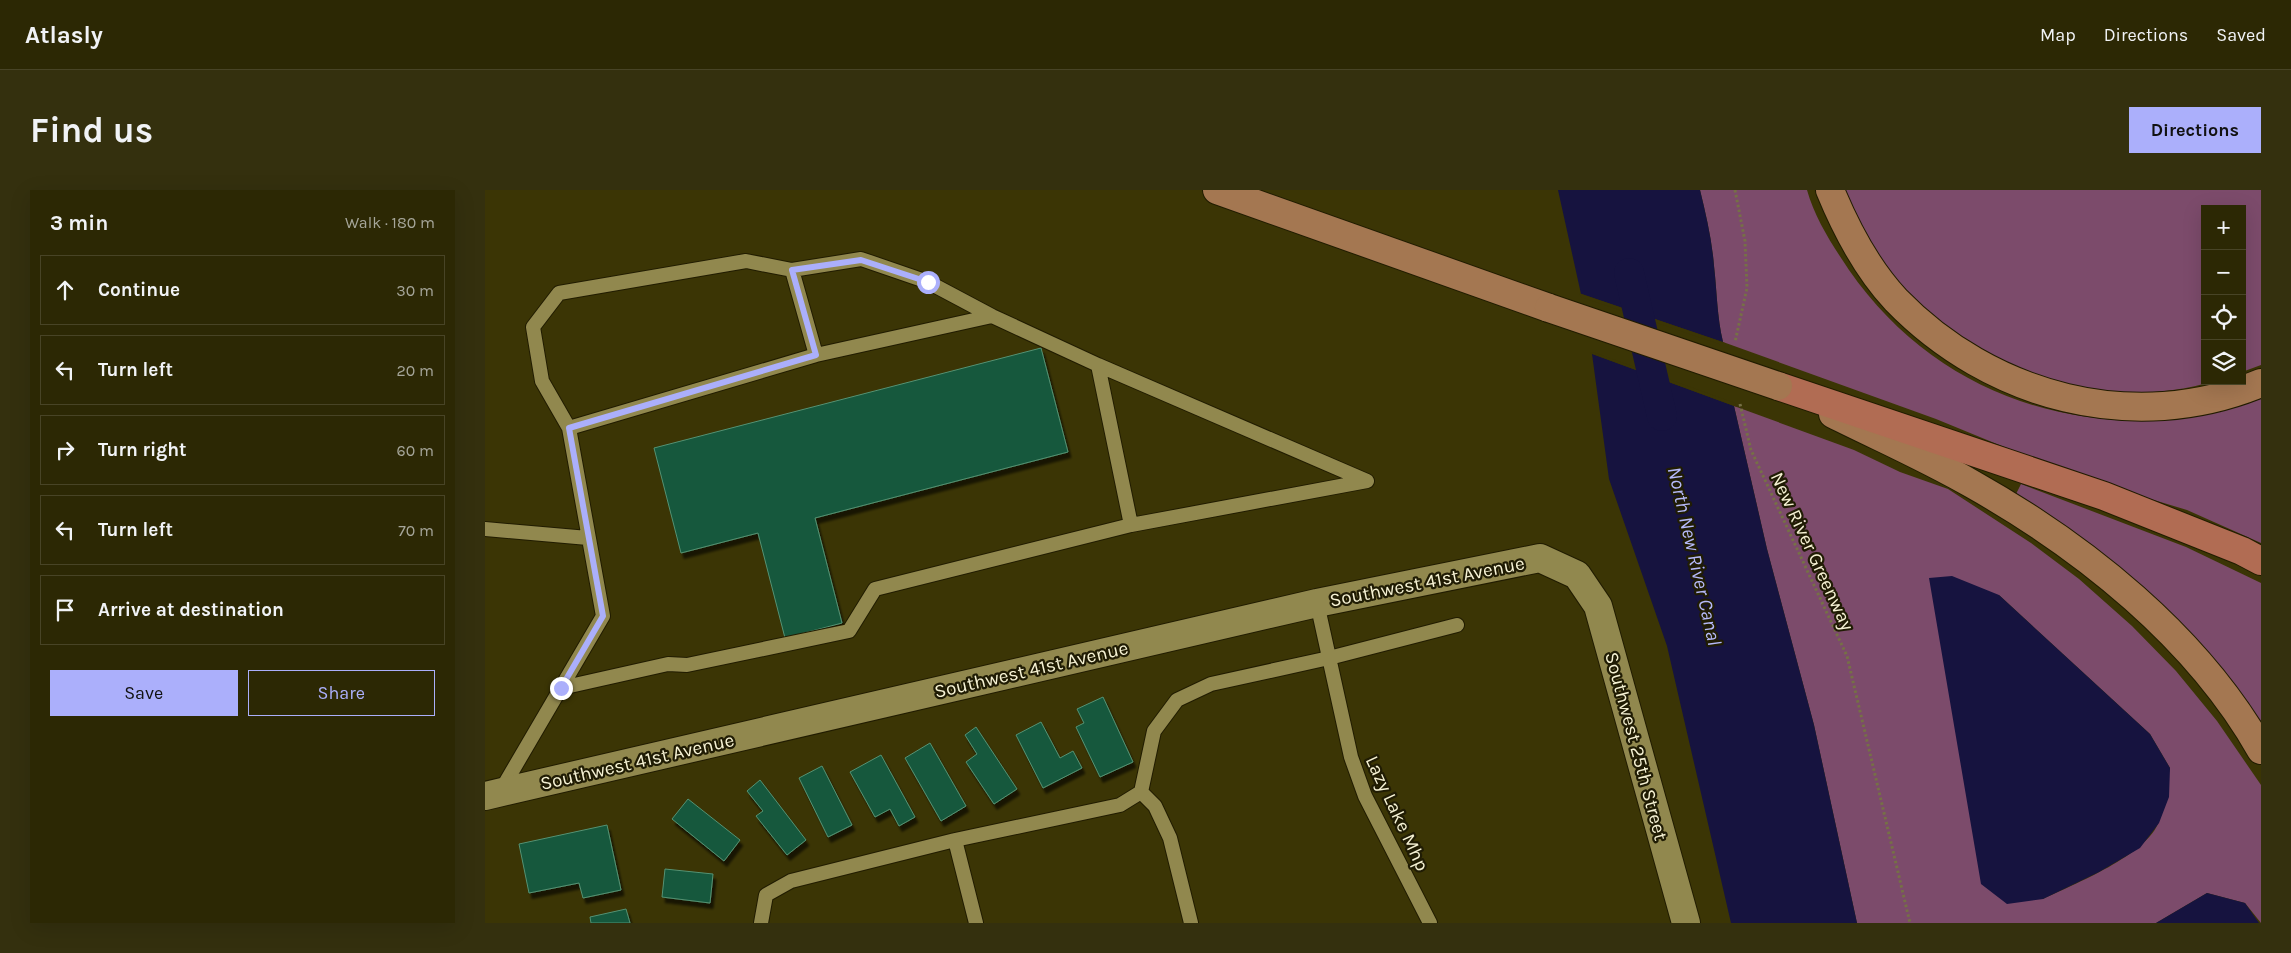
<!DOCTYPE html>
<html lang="en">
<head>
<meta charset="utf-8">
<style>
	body { margin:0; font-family:Karla,sans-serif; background:#34300e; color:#f1f3f6 }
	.controls { position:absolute; right:15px; top:15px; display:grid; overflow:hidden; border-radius:0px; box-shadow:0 5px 20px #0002 }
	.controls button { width:45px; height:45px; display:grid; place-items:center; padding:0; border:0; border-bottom:1px solid #484426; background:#2c2804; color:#f1f3f6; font:25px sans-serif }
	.stop { position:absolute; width:15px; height:15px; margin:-11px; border:4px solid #abaffb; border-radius:50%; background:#fff }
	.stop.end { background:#abaffb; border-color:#fff; box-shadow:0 1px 5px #0008 }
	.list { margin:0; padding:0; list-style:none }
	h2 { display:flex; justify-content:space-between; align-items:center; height:65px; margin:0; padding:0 20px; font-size:21px }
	h2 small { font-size:16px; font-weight:400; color:#a6a69a }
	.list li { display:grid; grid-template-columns:32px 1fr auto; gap:15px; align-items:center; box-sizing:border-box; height:70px; margin:0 10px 10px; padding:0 10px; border:1px solid #484426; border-radius:0px }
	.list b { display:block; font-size:19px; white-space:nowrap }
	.list em { font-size:16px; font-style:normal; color:#a6a69a }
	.actions { display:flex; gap:10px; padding:15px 20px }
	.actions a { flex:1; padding:11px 0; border:1px solid #abaffb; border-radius:0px; text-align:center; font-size:18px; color:#abaffb }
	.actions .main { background:#abaffb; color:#111 }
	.icon { flex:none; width:28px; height:28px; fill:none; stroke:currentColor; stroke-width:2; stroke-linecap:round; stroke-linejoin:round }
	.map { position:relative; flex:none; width:1776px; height:733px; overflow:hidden; border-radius:0px }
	header { display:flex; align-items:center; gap:30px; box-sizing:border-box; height:70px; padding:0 25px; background:#2c2804; border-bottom:1px solid #484426 }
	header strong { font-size:24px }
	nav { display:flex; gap:28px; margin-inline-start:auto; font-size:18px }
	.intro { display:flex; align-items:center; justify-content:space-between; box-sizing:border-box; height:120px; padding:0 30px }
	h1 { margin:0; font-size:35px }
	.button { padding:12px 22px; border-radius:0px; background:#abaffb; color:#111; font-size:18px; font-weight:700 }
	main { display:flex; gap:30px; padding:0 30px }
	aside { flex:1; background:#2c2804; border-radius:0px; box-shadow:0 5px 20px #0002 }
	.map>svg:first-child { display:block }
	.green { fill:#7c4b6b; fill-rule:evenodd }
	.water { fill:#16133f }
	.pier { fill:#3b3505 }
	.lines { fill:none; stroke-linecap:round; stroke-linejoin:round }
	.canal { stroke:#16133f; stroke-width:30 }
	.building { fill:#13583c; stroke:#559274; filter:url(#shadow) }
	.service-casing { stroke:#211c00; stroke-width:16 }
	.minor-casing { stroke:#211c00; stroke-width:30 }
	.primary-casing { stroke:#211c00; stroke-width:30 }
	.motorway-casing { stroke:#211c00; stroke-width:30 }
	.path { stroke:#767046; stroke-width:3; stroke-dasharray:2.5 2.5; stroke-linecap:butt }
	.service { stroke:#91884e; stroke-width:14 }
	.minor { stroke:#91884e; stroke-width:28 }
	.primary { stroke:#a47751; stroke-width:28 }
	.motorway { stroke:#b16c53; stroke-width:28 }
	.primary-bridge-casing { stroke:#211c00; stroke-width:30; stroke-linecap:butt }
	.primary-bridge { stroke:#a47751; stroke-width:28 }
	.route { stroke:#abaffb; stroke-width:6 }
	.labels { text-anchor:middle; stroke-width:4.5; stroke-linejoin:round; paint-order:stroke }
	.street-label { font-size:19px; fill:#f6f2d4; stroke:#201c04 }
	.water-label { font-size:20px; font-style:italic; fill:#b5b9f9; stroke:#201c04 }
</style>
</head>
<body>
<header>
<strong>Atlasly</strong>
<nav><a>Map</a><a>Directions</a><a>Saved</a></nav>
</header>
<div class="intro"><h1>Find us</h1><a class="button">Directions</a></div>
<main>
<aside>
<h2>3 min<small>Walk · 180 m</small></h2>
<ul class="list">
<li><svg class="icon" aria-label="ahead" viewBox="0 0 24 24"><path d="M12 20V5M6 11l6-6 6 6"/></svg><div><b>Continue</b></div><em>30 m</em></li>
<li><svg class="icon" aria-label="left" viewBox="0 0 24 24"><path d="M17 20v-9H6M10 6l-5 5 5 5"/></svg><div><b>Turn left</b></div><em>20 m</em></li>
<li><svg class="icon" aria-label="right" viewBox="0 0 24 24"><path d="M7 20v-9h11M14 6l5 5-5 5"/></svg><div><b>Turn right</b></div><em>60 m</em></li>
<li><svg class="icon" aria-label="left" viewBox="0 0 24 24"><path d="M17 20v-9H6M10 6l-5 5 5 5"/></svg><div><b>Turn left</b></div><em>70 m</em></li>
<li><svg class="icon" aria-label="arrive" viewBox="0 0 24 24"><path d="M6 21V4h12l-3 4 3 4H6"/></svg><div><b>Arrive at destination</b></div></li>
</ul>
<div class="actions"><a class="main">Save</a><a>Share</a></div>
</aside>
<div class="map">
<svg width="1776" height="733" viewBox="0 0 1776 733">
	<defs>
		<filter id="shadow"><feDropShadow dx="3" dy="5.5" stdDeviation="1" flood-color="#0009"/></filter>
	</defs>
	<rect width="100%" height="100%" fill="#3b3505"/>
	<path class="green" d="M1215,0H1322C1330,29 1348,56 1364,80C1433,179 1538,231 1658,231C1699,231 1738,215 1776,203V353L1702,320L1592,287L1451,229L1238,152C1232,127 1232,102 1229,76C1227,50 1221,25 1215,0Z
		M1352,0H1776V175L1757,182V19H1720V191H1729C1648,216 1555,199 1483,156C1468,146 1454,130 1440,118C1429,108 1415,99 1406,88C1387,64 1369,27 1352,0Z
		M1249,216L1369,260L1415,282L1463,299L1546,353L1594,389L1647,436L1691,481L1732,531L1776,595V733L1760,713L1722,703L1671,733H1372L1329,535L1282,359ZM1514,405L1665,544L1685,578C1681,595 1680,615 1674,631C1663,665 1589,694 1558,709Z
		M1536,294L1701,357L1776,393V542L1560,324L1531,304Z"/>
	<path class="water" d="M1073,0H1215C1221,25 1227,50 1229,76C1232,102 1232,127 1238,152L1096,104Z
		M1107,164L1249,216L1282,359L1329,535L1372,733H1246L1182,456L1124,289Z
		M1467,386L1514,405L1665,544L1685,578L1684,607L1674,633L1655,658L1614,682L1558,709L1522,714L1496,694L1444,388Z
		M1722,703L1760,713L1774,733H1671Z"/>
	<path class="pier" d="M1094,103L1240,153L1237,155L1096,107Z
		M1108,162L1250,213L1252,217L1105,163Z"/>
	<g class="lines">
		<path class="canal" d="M1144,83L1177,226"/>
	</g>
	<path class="building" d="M556,158L583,262L330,328L357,433L300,448L273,343L196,363L169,258Z
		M618,507L648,572L615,587L591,537L599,533L592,519Z
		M556,532L575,568L588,561L597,578L558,598L531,545Z
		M491,537L532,599L509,614L481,572L492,564L480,545Z
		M445,553L481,616L456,631L420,568Z
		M396,565L430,627L414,636L405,619L390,627L365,582Z
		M337,576L367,635L343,647L314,588Z
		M275,590L321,650L302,665L271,626L278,621L262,601Z
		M203,609L255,650L239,671L187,629Z
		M122,635L136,700L98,708L94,693L44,703L34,654Z
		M180,679L228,684L225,713L177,707Z
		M141,719L145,733H106L105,727Z"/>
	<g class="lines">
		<defs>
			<path id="service" d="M307,80L376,69L443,92L507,126
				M613,175L882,291L646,335
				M84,238L331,165
				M0,339L103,348
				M832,413L866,567L880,606L945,733
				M15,602L118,426L84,238L57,191L48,137L74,103L261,71L307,80L331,165L507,126L613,175L646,335L390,399L364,441L202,475L183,474L76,498
				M470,650L491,733
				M276,733L281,705L306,691L470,650L635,615L656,602
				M706,733L685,648L670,616L656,602L669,541L692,510L726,494L844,468L972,435"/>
			<path id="minor" d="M0,606L832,413L1055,368L1092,385L1113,416L1201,733"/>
			<path id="primary" d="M732,0L1064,118
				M1345,0C1361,39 1382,79 1411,110C1505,207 1649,246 1776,193
				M1348,224C1394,247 1442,268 1487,294C1599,357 1712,447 1776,560"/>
			<path id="motorway" d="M1293,196L1619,306L1757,361L1776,371"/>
		</defs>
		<use href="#service" class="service-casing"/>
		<use href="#minor" class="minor-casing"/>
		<use href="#primary" class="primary-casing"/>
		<use href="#motorway" class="motorway-casing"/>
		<path class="path" d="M1250,0L1260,51L1262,98L1250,152
			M1255,214L1266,260L1362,466L1425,733"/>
		<use href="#service" class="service"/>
		<use href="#minor" class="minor"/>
		<use href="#primary" class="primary"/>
		<use href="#motorway" class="motorway"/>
		<defs>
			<path id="primary-bridge" d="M1064,118L1293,196"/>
		</defs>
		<use href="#primary-bridge" class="primary-bridge-casing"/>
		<use href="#primary-bridge" class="primary-bridge"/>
	</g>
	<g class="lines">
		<path class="route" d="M76,498L118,426L84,238L331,165L307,80L376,70L443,92"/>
	</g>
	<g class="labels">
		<g class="street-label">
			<text transform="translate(1328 361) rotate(65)" y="7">New River Greenway</text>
			<text transform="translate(942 391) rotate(-11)" y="7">Southwest 41st Avenue</text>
			<text transform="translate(546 479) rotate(-13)" y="7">Southwest 41st Avenue</text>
			<text transform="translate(1152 556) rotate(75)" y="7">Southwest 25th Street</text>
			<text transform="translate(152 571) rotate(-13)" y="7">Southwest 41st Avenue</text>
			<text transform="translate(913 623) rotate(65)" y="7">Lazy Lake Mhp</text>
		</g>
		<g class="water-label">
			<text transform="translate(1210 366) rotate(77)" y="7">North New River Canal</text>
		</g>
	</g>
</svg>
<div class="controls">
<button>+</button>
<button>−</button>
<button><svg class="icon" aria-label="locate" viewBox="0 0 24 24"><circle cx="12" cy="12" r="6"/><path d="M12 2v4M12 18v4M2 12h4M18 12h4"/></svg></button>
<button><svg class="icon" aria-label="layers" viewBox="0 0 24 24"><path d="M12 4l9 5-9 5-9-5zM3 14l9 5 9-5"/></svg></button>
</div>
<div class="stop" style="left:443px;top:92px"></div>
<div class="stop end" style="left:76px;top:498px"></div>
</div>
</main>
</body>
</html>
